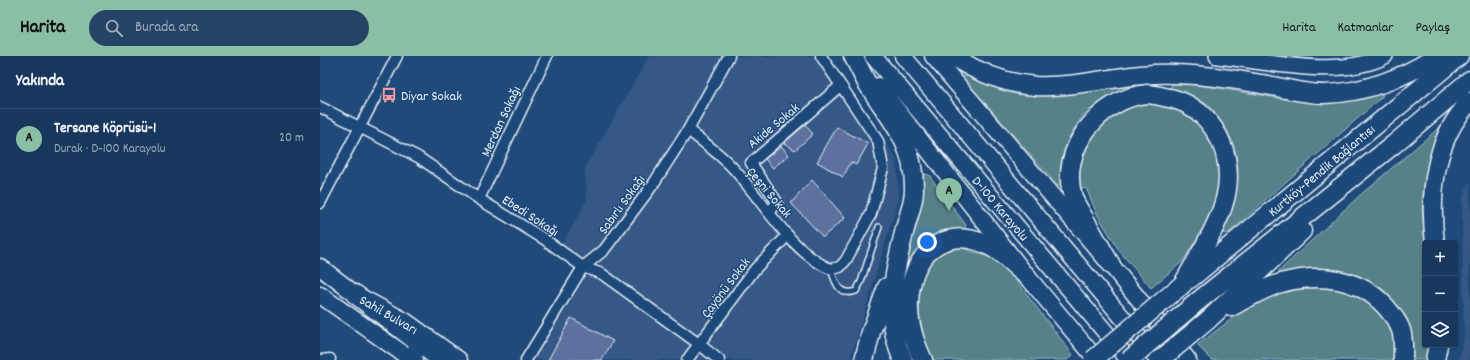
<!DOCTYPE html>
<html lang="tr">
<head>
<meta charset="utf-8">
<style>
	body { margin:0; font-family:Dekko,sans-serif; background:#244365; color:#f1f3f6 }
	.controls { position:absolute; right:12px; bottom:12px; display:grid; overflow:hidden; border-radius:4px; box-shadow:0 1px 3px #0004 }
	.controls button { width:36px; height:36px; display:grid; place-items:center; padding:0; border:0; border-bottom:1px solid #365272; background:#17385c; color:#f1f3f6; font:20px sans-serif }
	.you { position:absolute; left:607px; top:186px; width:14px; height:14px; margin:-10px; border:3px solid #fff; border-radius:50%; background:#1a73e8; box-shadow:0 0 0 6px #1a73e833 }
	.badge { display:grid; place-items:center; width:26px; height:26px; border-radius:50%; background:#8abfa5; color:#111; font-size:13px; font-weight:700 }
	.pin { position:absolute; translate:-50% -33px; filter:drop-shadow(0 1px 2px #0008) }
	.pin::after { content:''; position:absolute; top:21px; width:14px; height:12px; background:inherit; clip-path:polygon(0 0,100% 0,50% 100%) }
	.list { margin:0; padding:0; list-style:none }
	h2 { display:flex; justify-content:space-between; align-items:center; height:52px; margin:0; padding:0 16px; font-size:17px }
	h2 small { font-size:13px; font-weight:400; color:#9eacbb }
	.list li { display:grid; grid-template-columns:26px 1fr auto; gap:12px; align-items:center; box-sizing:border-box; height:60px; padding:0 16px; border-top:1px solid #365272 }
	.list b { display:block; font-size:15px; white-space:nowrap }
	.list p { margin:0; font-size:13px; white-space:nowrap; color:#9eacbb }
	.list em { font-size:13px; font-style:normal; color:#9eacbb }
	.icon { flex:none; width:22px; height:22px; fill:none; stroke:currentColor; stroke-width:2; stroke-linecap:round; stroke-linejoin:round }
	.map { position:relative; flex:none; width:1150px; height:304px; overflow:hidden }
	header { display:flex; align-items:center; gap:24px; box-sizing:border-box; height:56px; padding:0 20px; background:#8abfa5; color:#111 }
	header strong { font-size:19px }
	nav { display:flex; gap:22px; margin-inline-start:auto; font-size:14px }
	.search { width:280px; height:36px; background:#244365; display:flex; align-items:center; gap:10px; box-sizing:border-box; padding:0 14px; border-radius:22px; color:#9eacbb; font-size:15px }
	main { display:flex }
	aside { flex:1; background:#17385c }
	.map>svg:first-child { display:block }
	.built { fill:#365887 }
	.green { fill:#568188; stroke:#9fb9c0 }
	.building { fill:#5d6f9e; stroke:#e8f1f8 }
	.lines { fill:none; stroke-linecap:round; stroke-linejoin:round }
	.service-casing { stroke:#e8f1f8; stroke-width:8 }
	.minor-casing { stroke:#e8f1f8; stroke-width:13 }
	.primary-casing { stroke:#e8f1f8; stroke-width:18 }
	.trunk-casing { stroke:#e8f1f8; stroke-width:19 }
	.motorway-casing { stroke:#e8f1f8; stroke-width:21 }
	.service { stroke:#1f4a7a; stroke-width:5 }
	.minor { stroke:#1f4a7a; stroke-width:10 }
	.primary { stroke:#1f4a7a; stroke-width:15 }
	.trunk { stroke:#1f4a7a; stroke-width:16 }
	.motorway { stroke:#1f4a7a; stroke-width:18 }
	.motorway-bridge-casing { stroke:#e8f1f8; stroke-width:21; stroke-linecap:butt }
	.motorway-bridge { stroke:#1f4a7a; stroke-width:18 }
	.labels { text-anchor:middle; stroke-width:3; stroke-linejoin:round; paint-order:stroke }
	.poi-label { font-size:14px; fill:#e8f1f8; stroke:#1f4a7a; text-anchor:start }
	.street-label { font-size:14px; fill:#e8f1f8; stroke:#1f4a7a }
</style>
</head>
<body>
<header>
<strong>Harita</strong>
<div class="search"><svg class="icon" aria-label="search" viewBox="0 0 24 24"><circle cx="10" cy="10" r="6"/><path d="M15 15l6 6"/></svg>Burada ara</div>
<nav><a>Harita</a><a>Katmanlar</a><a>Paylaş</a></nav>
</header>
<main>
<aside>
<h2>Yakında<small></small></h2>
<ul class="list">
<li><span class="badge">A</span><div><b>Tersane Köprüsü-1</b><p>Durak · D-100 Karayolu</p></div><em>20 m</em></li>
</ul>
</aside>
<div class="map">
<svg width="1150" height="304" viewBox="0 0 1150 304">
	<rect width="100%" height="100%" fill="#1f4a7a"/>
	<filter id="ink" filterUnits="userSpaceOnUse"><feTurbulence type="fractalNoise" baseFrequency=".025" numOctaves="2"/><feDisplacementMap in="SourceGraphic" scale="8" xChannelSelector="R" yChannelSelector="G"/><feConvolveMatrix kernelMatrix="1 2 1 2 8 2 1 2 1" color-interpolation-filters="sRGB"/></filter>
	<g filter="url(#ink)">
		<path class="built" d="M329,0H507L576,102L579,142L530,304H214L272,211L240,191L267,144L265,112Z
			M1150,125V304H1139L1144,282L1142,143Z"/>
		<path class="green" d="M651,19C665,27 679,35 696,38C731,43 771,36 806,29L803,36L781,46L771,55L769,53C750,73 736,102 743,130H738L642,21Z
			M853,27L886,30L987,47L1029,45L1063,35L1062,41L907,178L901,177L916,134L918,114L915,92L906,72L889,50L873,40L849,33Z
			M834,45L855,49L876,61L900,94V139L886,169L862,206L831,232L800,196L777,158L766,132L760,133V105L775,75L790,57L811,50Z
			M1121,70L1108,106L1104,129L1102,152L1105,187V289H1109L1108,291L1105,304H1091L1080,255L1064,234L1050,226L1031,219H960L958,216L1039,140Z
			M602,118L609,119L646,169L644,175C638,175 630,173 625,174C601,179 590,204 579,223L597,168L602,143Z
			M643,189L645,193L671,202L689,215L753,299L747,304H613C594,264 585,197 643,189Z
			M1011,227L1055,248L1075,278L1078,304H892L877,289C905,269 934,242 968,232C981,229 997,229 1011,227Z"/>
		<path class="building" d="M485,69L493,78L475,94L464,87Z
			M517,71L548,88L536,109L531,106L523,121L497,106Z
			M461,90L469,99L453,112L445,103Z
			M492,124L525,162L503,181L471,147Z
			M251,262L293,285L282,304H228Z"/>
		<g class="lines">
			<defs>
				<path id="service" d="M511,213C515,226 519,241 536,235L541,226L559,171"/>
				<path id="minor" d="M0,51L98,101L159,143L224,183L263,211L282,218L379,288L399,304
					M368,74C382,85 397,96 409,108C439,138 471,198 511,213L520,211L526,204L551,158L563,112L558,85L501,0
					M159,143L227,0
					M0,147L77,0
					M450,156L457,146L431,107L520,30
					M1,304L10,303
					M206,304L263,211L284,194L332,130L368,74L409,0
					M367,304L435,213L468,179"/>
				<path id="primary" d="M897,0C948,5 1017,24 1065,0"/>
				<path id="trunk" d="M553,0L809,304
					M583,0L838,304
					M613,0L791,209L868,304
					M558,30L706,219L777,304
					M0,211L35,238L85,265L139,304
					M0,239L92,304"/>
				<path id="motorway" d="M533,0C538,9 542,18 547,27C570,64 595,86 594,134C594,146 588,161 585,173C574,216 563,261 583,304
					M632,0C657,16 686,28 716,30C763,32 810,15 857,18C885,19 914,23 941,28C961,31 983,38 1004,38C1044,37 1084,22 1117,0
					M1115,187C1109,139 1114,82 1150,46
					M791,209C782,194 773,178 764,162C760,155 755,148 753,141C738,94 780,42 827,38C832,38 839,40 844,41C888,47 913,91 907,133C903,164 878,200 863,228
					M870,223L1139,0
					M35,238L121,304
					M877,246L1073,89L1150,24
					M911,251C927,242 944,232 961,227C999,217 1039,221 1066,251C1072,258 1078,265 1081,274C1084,283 1083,294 1083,304
					M888,264L982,175
					M88,300L93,304
					M544,304L551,276L567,231
					M603,304C593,283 586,259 590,236C596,191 631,168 673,192C684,199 695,211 706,219
					M1115,304L1118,289"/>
			</defs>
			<use href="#service" class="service-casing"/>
			<use href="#minor" class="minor-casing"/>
			<use href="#primary" class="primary-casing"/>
			<use href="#trunk" class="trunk-casing"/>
			<use href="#motorway" class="motorway-casing"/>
			<use href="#service" class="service"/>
			<use href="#minor" class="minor"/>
			<use href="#primary" class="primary"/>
			<use href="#trunk" class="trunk"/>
			<use href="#motorway" class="motorway"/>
			<defs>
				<path id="motorway-bridge" d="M773,304L863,228
					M809,304L877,246
					M840,304L888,264"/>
			</defs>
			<use href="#motorway-bridge" class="motorway-bridge-casing"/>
			<use href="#motorway-bridge" class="motorway-bridge"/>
		</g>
	</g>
	<defs>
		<symbol id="bus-bare" viewBox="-9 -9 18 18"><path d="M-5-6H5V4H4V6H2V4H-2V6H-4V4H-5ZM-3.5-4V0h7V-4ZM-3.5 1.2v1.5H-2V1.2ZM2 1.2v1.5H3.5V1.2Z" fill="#ff9aa2" stroke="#1f4a7a" stroke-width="2.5" paint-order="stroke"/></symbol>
	</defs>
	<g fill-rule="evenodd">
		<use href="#bus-bare" x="58" y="28" width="22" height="22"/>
	</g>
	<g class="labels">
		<g class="poi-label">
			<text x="81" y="44">Diyar Sokak</text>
		</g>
		<g class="street-label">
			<text transform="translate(180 65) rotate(-65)" y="5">Merdan Sokağı</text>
			<text transform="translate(453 69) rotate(-40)" y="5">Akide Sokak</text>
			<text transform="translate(1001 114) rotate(-40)" y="5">Kurtköy-Pendik Bağlantısı</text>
			<text transform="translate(450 136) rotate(50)" y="5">Çeşni Sokak</text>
			<text transform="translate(301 148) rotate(-54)" y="5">Sabırlı Sokağı</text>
			<text transform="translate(681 152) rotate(50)" y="5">D-100 Karayolu</text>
			<text transform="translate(211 159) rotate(33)" y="5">Ebedi Sokağı</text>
			<text transform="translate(405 231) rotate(-53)" y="5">Çayönü Sokak</text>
			<text transform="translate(69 258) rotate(30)" y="5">Sahil Bulvarı</text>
		</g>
	</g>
</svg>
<div class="controls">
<button>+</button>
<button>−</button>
<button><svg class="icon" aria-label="layers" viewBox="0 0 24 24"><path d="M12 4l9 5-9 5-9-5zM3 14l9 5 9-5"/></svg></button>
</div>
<div class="you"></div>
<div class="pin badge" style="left:629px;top:155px">A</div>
</div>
</main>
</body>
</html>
